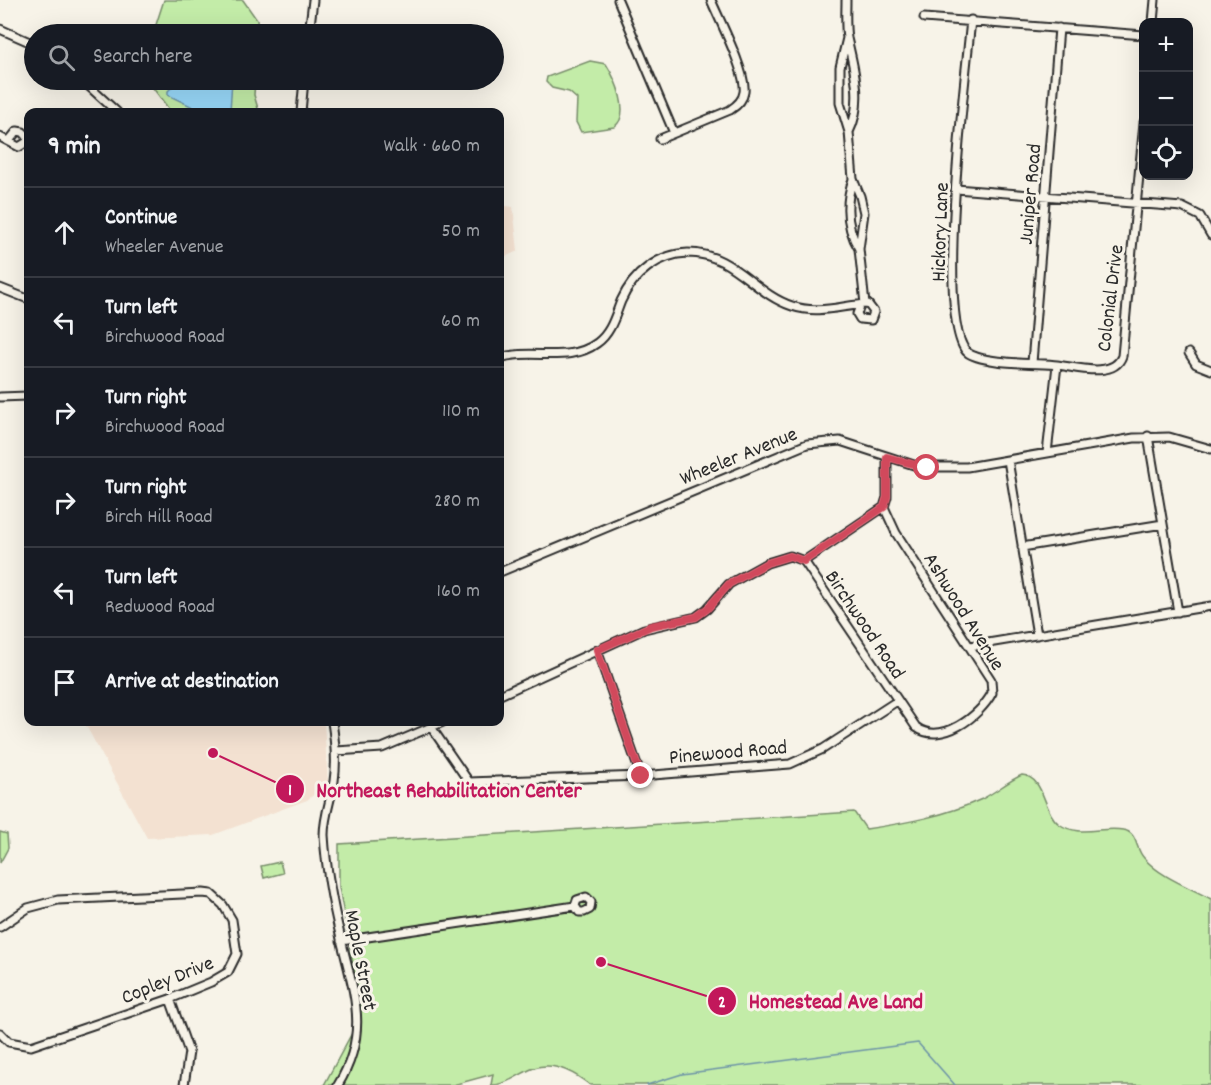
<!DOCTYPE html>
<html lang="en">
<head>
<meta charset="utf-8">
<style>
	body { margin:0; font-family:Dekko,sans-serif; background:#242831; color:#f1f3f6 }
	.controls { position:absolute; right:18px; top:18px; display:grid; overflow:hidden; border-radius:12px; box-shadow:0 6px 24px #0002 }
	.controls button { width:54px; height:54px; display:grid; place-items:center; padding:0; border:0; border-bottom:2px solid #363941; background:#171b24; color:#f1f3f6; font:30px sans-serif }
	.stop { position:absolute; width:18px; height:18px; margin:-14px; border:4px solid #d1495b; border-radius:50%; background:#fff }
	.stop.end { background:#d1495b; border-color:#fff; box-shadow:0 2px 6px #0008 }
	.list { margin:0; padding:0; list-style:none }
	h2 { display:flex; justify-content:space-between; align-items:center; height:78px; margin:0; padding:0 24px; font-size:26px }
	h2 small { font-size:20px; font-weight:400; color:#9ea1a6 }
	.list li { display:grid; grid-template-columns:39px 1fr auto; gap:18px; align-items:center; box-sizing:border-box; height:90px; padding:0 24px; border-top:2px solid #363941 }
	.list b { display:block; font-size:22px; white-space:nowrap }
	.list p { margin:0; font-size:20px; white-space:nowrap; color:#9ea1a6 }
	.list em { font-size:20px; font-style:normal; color:#9ea1a6 }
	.icon { flex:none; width:33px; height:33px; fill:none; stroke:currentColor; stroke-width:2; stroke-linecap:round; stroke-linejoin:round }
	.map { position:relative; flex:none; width:1211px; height:1085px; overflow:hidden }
	.search { position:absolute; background:#171b24; box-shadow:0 6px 24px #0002; left:24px; top:24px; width:480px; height:66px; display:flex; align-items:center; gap:15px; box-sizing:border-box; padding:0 21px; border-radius:33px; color:#9ea1a6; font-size:22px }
	.panel { position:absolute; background:#171b24; box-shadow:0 6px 24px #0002; left:24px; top:108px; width:480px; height:618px; border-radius:12px }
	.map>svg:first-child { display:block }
	.built { fill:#f3e1d1 }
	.green { fill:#c3eca8; stroke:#778c6a; stroke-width:1.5 }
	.water { fill:#98d8f9; stroke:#6c93a7; stroke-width:1.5 }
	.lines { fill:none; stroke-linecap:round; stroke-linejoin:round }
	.stream { stroke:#6c93a7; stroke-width:1.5 }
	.minor-casing { stroke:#2b2b2b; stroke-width:11 }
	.minor { stroke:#f7f3e8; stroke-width:7 }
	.route { stroke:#d1495b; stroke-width:8 }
	.labels { text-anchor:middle; stroke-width:6; stroke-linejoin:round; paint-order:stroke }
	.street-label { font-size:21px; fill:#2b2b2b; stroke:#f7f3e8 }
	.leader { fill:none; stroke:#c2185b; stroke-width:2 }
	.callout-dot { fill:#c2185b; stroke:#f7f3e8; stroke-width:2 }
	.mark-label { font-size:18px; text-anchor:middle; font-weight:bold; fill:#fff }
	.callout-label { font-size:22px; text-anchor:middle; font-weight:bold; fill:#c2185b; stroke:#f7f3e8; stroke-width:6; stroke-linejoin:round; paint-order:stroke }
</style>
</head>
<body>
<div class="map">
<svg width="1211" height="1085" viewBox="0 0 1211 1085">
	<rect width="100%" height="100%" fill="#f7f3e8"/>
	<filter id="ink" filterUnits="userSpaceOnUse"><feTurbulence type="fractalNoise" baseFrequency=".0167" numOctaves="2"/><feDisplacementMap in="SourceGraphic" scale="12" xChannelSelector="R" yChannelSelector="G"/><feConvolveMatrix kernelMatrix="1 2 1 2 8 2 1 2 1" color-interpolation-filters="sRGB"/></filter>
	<g filter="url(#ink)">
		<path class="built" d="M500,205L513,207L518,251L500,259Z
			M84,722H324L328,784L307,800L213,835L147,838Z"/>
		<path class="green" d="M164,0H243L257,20L258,34H153Z
			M590,61L606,64C615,78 632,115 614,127L581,132L576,122L577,99L569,92L552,88L546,82L547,77Z
			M147,80H255L254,95L259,112H171Z
			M1022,775C1045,777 1043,812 1059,824C1079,838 1102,826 1123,830C1138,832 1135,849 1144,858C1160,877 1189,887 1211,899V1085H590C575,1073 554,1061 534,1068C518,1074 508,1085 491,1085L493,1074L453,1085H324L353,1031L356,981L339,887V844L854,812L866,829C906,823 945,816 982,799C996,792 1008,781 1022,775Z
			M0,832L7,834L8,848L0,863Z
			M280,862L283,873L264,878L261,866Z"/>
		<path class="water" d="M194,80H232L230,111L196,112L193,107L168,95V91L177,82Z"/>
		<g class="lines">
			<path class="stream" d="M647,1085L682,1074L918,1043L955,1085"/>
			<defs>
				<path id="minor" d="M618,0L674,133
					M846,0C846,12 845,26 847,38C854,69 864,102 849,132
					M924,18L1144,35
					M971,20C966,73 935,320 967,352C980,364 1037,363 1057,365
					M1153,22L1155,0
					M0,29L34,44
					M309,34L313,0
					M847,38L840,67V103L849,132L853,179L860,196L864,213L859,249L865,304
					M82,80L117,112
					M301,112L304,80
					M0,137L19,147L27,142L28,137L23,132L17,131L9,141
					M660,139L730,110C738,105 743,100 744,92C747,74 719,19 711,0
					M853,179C845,203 846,227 859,249
					M956,189L1182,207L1200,216L1211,235
					M0,288L28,299
					M1189,353L1196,364L1211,370
					M500,358C531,348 569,364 597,343C611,333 615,316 621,301C633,274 658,254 688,253C733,253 753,293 792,306C819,315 842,305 868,304L874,312L871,320L860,319L857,314L860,306
					M1032,363L1059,28
					M0,397L28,396
					M1148,436L1178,612
					M1047,453L1057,365C1075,367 1114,379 1122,356L1144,122
					M1008,460L1037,635
					M1022,547L1163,524
					M804,561L916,727C941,746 980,716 992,693L991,680L896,533L884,507
					M804,561L884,507L887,497V457
					M500,572L807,444L840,441L920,467H967L1134,438L1169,437L1211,449
					M970,646L1211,606
					M597,650L641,776
					M500,695L644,629L696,617L707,609L729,584L767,563L790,556L804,561
					M332,722C335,741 337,761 334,781C331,800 324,816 324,835C326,869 333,906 341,939C354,994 370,1032 338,1085
					M431,727L469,782L641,776L790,764L823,749L897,701
					M336,751L382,748L443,722
					M0,927L28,908L58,900L203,893L211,894L223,905L232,920L237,954L228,972L211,982L170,999L31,1046L9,1042L0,1033
					M341,941L575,906L579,912H584L590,909L591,902L586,897L577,900L575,906
					M170,999L189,1052L184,1085"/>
			</defs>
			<use href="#minor" class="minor-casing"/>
			<use href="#minor" class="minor"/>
		</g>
	</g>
	<g class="lines" filter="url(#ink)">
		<path class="route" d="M641,776L597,650L651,626L696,617L707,609L729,584L767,563L790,556L804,561L884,507L887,497V457L927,468"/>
	</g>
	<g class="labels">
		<g class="street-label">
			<text transform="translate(1029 194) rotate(-85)" y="7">Juniper Road</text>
			<text transform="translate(939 232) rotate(-88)" y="7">Hickory Lane</text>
			<text transform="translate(1109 298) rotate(-83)" y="7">Colonial Drive</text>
			<text transform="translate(738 455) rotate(-22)" y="7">Wheeler Avenue</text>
			<text transform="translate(965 611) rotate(58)" y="7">Ashwood Avenue</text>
			<text transform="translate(866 624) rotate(56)" y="7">Birchwood Road</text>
			<text transform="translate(728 751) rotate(-5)" y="7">Pinewood Road</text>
			<text transform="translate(362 960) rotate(79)" y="7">Maple Street</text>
			<text transform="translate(167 979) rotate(-22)" y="7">Copley Drive</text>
		</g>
	</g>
	<path class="leader" d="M213 753L290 789M601 962L722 1001"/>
	<g class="callout-dot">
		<circle cx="213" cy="753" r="6"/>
		<circle cx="601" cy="962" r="6"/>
		<circle cx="290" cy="789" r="15"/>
		<circle cx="722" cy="1001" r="15"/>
	</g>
	<g class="mark-label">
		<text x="290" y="795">1</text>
		<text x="722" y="1007">2</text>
	</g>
	<g class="callout-label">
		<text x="449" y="797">Northeast Rehabilitation Center</text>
		<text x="836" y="1008">Homestead Ave Land</text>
	</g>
</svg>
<div class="controls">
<button>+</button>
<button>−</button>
<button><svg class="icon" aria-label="locate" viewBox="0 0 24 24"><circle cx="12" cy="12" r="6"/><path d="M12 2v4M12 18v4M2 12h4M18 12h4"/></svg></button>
</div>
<div class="stop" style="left:927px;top:468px"></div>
<div class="stop end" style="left:641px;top:776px"></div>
<div class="search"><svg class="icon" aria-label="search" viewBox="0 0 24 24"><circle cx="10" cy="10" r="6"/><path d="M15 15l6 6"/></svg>Search here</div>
<section class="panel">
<h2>9 min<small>Walk · 660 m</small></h2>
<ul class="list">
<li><svg class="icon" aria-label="ahead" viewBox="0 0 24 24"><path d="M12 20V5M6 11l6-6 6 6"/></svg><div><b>Continue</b><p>Wheeler Avenue</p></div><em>50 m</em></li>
<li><svg class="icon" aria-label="left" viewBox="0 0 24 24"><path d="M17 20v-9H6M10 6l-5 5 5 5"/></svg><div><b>Turn left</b><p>Birchwood Road</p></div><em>60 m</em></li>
<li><svg class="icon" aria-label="right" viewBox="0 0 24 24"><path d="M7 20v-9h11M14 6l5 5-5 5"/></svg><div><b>Turn right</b><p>Birchwood Road</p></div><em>110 m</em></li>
<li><svg class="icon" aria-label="right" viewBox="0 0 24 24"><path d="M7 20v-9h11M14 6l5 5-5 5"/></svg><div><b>Turn right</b><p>Birch Hill Road</p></div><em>280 m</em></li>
<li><svg class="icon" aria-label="left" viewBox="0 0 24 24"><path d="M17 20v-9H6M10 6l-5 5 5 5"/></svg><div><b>Turn left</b><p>Redwood Road</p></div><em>160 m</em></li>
<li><svg class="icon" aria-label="arrive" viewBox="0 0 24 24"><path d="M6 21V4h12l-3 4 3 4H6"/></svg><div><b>Arrive at destination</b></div></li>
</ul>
</section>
</div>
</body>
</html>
